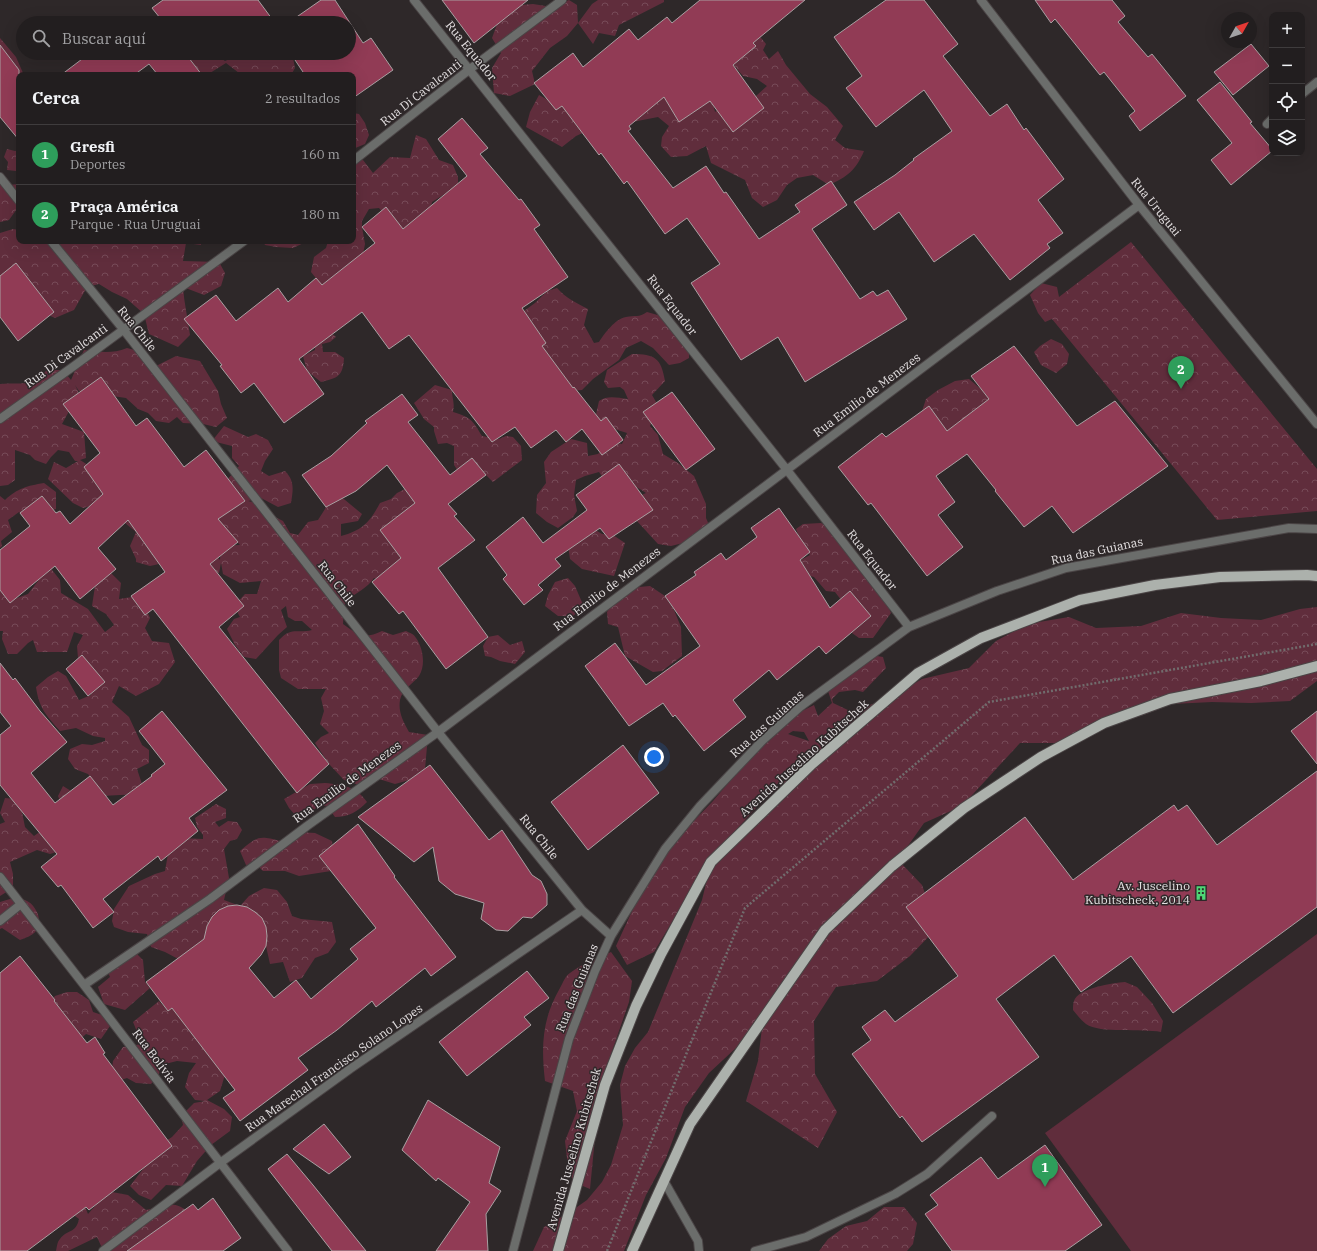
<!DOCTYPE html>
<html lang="es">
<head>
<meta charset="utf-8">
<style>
	body { margin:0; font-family:"IBM Plex Serif",serif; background:#2a2728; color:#f1f3f6 }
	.controls { position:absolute; right:12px; top:12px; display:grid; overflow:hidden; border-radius:8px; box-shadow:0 4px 16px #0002 }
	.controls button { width:36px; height:36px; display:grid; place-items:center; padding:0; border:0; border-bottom:1px solid #3f3c3d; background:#221e1f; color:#f1f3f6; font:20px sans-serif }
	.compass { position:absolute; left:1221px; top:12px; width:36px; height:36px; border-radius:50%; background:#221e1f; box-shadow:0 4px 16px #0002; rotate:50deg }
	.you { position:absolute; left:654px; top:757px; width:14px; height:14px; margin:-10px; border:3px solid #fff; border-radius:50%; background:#1a73e8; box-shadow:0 0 0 6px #1a73e833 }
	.badge { display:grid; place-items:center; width:26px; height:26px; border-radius:50%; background:#4ed676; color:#fff; font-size:13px; font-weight:700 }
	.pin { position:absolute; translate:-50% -33px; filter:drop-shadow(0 1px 2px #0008) }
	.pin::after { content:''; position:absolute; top:21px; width:14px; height:12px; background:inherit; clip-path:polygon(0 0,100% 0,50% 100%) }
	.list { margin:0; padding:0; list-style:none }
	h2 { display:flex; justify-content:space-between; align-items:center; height:52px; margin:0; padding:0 16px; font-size:17px }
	h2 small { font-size:13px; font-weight:400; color:#a2a2a4 }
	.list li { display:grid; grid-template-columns:26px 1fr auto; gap:12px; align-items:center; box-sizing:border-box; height:60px; padding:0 16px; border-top:1px solid #3f3c3d }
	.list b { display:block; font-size:15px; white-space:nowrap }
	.list p { margin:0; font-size:13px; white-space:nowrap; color:#a2a2a4 }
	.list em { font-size:13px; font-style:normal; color:#a2a2a4 }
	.icon { flex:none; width:22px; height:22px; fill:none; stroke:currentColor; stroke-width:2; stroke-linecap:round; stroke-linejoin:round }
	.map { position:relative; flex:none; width:1317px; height:1251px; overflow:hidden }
	.search { position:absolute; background:#221e1f; box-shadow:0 4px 16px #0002; left:16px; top:16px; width:340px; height:44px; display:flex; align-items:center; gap:10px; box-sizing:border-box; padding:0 14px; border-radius:22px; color:#a2a2a4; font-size:15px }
	.panel { position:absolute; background:#221e1f; box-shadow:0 4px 16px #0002; left:16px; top:72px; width:340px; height:172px; border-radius:8px }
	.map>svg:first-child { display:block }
	.forest { fill:url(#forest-crowns); fill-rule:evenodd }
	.pitch { fill:#602d3c }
	.building { fill:#913b55; stroke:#a9a0a2 }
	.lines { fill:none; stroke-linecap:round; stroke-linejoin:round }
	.service-casing { stroke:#4b4546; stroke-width:10 }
	.minor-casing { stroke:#4b4546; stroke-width:10 }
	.primary-casing { stroke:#4b4546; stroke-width:12 }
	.path { stroke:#716c6d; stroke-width:2.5; stroke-dasharray:2 2; stroke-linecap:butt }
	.service { stroke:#6b6d6b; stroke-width:8 }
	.minor { stroke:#6b6d6b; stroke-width:8 }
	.primary { stroke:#acb1ac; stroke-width:10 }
	.labels { text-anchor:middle; stroke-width:3; stroke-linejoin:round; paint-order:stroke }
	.street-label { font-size:12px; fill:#e3dfe0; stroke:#2e2829 }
	.poi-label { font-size:12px; fill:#e3dfe0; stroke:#2e2829; text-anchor:end }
</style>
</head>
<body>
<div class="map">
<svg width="1317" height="1251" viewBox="0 0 1317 1251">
	<defs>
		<pattern id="forest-crowns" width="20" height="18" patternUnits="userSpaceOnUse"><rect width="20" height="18" fill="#602d3c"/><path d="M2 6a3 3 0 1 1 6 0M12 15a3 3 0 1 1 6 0" fill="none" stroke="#774b58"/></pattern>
	</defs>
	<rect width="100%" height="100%" fill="#2e2829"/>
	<path class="forest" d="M569,0L577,5L578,23L592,4L598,0H664V2L619,25L615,36L599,33L593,44L578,23L567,36L550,48L532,71L535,84L510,96L494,93L492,68L501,53L492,38L499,19L507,6L533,4L552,7Z
		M757,33L766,44L763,50L769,59L778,51L786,65L810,94L827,107L843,126L835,140L845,148L864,151C856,170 847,177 829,185L813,175L797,178L787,185L777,200L763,207L752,198L745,180L711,163L706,146L687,156L671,157L661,146L662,137L669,126L658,117L622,124L667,89L712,98L715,112L725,103L755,112L756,96L767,86L757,79L743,76L731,62Z
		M0,38L16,57L23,73L22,75H19L0,92Z
		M185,53H216V55L225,61L244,53H292L295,68L291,75H239V73L226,63L210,73L208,75H201C193,67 192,62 185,53Z
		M577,90L587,131L576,136L562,147L526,127L530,112L539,95L550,101Z
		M353,113L359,114L365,123L369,135L365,144L353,149Z
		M416,135L426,139L439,160L453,165L458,177V186L432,202L430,215L456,270L391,222L379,208L369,209L362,221V227L365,244L361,264L324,288L311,272L314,257L326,248L328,241H353V156L363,160L373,173L390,157L410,158Z
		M7,149L15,151L19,150V169L16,171L7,170L8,162L4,157Z
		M0,181L7,185L19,184V206L9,220L0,222Z
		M13,229L19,230V241H54L67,243V241H201V245L186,243L183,261L219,262L225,273L221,286L204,295L183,287C184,303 188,319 190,335L178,347L149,334L144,314L127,299L112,292L99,284L87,287L74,310L55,318L39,311L0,290V233Z
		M263,241H308L293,248L276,247L265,245Z
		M1131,242L1317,469V511L1217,520L1052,319L1045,322L1038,313L1030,295L1041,283L1057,287L1059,297Z
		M557,288C566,298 576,303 588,309L584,325L594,343L599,342C605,333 615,319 626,317C635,315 639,318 647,312L661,316L689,353V358L680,363L669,365L653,348L641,341L626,348L619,360L593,379L582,390L571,391L543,354L524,311L535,303L547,291Z
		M329,331L336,337L330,342L322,344L323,352H335L344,358C343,376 338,378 321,382L307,371L303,356L315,350V346Z
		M1051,339L1062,344L1069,354L1067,364L1056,373L1041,365L1034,352L1040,346Z
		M127,348L138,351L156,366L176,356L200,361L218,391L221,404L227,418L216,427L203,424L183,423L177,417L169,423L156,421L148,413L138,409L126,398L79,391L75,385L79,393L62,424L84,432L86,458L80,460L104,475L227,480L239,466L232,458V446L212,441L224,426L248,437L256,434L268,440L273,449L265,461L261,471L269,476L285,471C295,481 293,490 291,503L278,507L261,498L248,501L260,504L267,513L283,521L290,533L298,535L308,522L318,520L325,509L328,501L339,495L362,514L358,521L341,524V536C363,530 369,523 380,503L391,499L397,493L411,486L418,502L401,519L390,523L387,535L401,558L410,595L374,578C368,587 356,594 347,599L344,606L343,624C358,635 364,640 382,631L393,635L406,631C410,633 414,634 416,638C423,648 426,665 419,676C413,684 402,689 400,700C398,712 403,721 409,732L428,735L425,769L413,779L395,784L379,779L362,786L344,780L329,764L315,743L321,737L329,733L320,724L324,711L321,698L326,689H298L281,678L279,670V640C292,626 297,634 312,630L302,621H295L288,617L286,606L281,610L287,627L278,635L256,659L244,657L235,645L227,629L234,619L240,617L234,606L245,594H257L261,581L240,583L223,574L221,563L219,573L212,571L167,569L159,564L150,566L136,562V559L130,546L136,532L125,523L94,505L83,508L73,503L48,479L54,462L66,468L78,461H75L69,452L58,450L51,457L46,464L35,460L30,455L15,450V480L8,485L0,486V384C24,382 28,388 47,370H63L71,380L84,350C100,352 112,354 127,348ZM222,525L240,545L221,546L220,560L213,552Z
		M632,354C655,354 661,358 665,381L652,395L659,407L650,426L658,435L663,454L678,463L694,476L706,504V518L709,525L691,541L671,546L658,544L636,520L639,496L646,493C633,483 620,482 605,481L599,472L585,476L576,480L574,495L577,511L573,517L558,528L547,522L536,513L537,495L546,483L544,462L551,452L571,439L587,443L588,456L598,454L610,441L622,444L627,433L608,427L595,419L599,401C608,395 617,398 628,399L624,390L620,387L608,388L604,382L607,370Z
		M969,379L982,390L989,399L956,440L924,421L922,411L926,399L938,390L955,381Z
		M435,385L452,390C452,399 455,402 453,412C472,418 472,420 482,436L499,439L506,436L513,437L521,446L522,460L493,482L481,470L458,471L454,465V446L447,443L438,444L434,431V427L424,419L414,403Z
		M44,483L56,492V509L25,519L19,512L8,520L12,532L1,541L2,546L0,548V496L5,500C18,488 27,486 44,483Z
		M821,523L827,526L856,563L868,582L886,602L891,613L873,638H859L852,633C855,616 845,605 835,592L826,591L814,577L810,576L804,580L797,562L810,555L802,545L796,529L803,524Z
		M589,526L602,534L613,535L625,543L614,576L582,569L570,559L568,545Z
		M41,556L60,580L61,593L88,609L105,632L114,625L106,614L92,606L97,573H111L121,583L119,599L139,596L144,604L150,618L145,628L152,641L169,643L175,662L159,684L136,696L119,686L112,702L129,717L142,745L149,750V763L137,769L142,784L139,794L101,796L96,784L88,774L75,769L68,759L70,749L82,744L92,745L105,741V738L93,736L76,728L60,731C46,715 39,708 36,687L48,677L58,671L66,676L79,700L91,695L85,667L78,658L77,646L83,635L74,632L67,652H37L33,640L28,643L17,654H8L2,639L3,631H0V583L10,585L17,598L28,594L38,581L28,566Z
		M568,578L575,586L584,607L573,616H558L545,606L548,595L555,582Z
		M650,586L665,596L674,610L681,627L682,656L662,671L653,672L625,656L618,627L608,624L607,612L611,606L627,592L639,587Z
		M1317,607V681L1290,701L1251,703L1212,702L1172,704L1146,714L1060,743H1020L962,806L924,823L898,860L922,885L937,928L910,956L877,981L836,987L814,1021L815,1074L837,1112L818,1148L746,1101L758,1061L763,1019L738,1046L709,1073L685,1107L666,1158L646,1195L624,1251H533L544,1227L570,1212L587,1200L602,1182L611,1165L623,1125L620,1085L625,1066L635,1048L648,1032L702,900L711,863L751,822L780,788L799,760L709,860L654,952L627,965L616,946L633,909L658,864L687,828L713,801L752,755L765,744L774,732L800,712L814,705L818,716L832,703L828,691L868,660L877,656L883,657L886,668L863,692L855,690L839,692L832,699L833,703L850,711L888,699L922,679L969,668L996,641L1027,624L1069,617L1096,628L1141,626L1181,613L1221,618L1261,620L1300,609ZM793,731L804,732L809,741L788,734Z
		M498,635L510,645L522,641L525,652L515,664L500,661L491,657L485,656L483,646L488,637Z
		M325,783C343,785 356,786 367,802C358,811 349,817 335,817L327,806L320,805C312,812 306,816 296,816L289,808L284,799L310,784Z
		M63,786L71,791L66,849L50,854L37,850L10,862L13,874V888L0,896V824L5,822L0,813L5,798L15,799L22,812L25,827L34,836L45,828L62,806L58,796Z
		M216,804L226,809V818L215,822L219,827L228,821L237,822L242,830L237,839L230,841L224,849L229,878L224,900L240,906L249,896L264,888L277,890L287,902L292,916L301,919L332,922L336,942L328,953L315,958L302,978L290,982L283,962L270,964L266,946L210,935L182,961L165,952L151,947L147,934L128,932L114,927L112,921L114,909L129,886L155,874L165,871L168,854L179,838L203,839V835L197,827L195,818Z
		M299,832L315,833L332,841L333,849L331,871L299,876L285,871H263L256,864L246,865L240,851C257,837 258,835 280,841Z
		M10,899C14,899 21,898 25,900C36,904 44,922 36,931C32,936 25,938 20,940L2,928L0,929V902Z
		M611,952L632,981L629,1002L600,1086L590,1189L578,1184L569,1175L565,1141L577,1111L573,1091L545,1081C541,1046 542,1019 560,988C563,983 565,976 570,973C582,964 597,958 611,952Z
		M129,953L137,954L143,960L145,982L150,988L125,1010L104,1004L98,987L110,977L106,967Z
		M1125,982L1137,987L1152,1003L1163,1021L1161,1032C1142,1028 1100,1034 1086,1024C1081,1020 1077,1015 1073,1010C1073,1007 1073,1003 1074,1001C1078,988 1113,983 1125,982Z
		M67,992H77L89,1000L93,1012L108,1017L110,1026L101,1039L86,1034L75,1044L50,1002L55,996Z
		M159,1001L168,1011L178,1003L232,1068L224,1078L220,1091L207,1100L224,1109L232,1117L230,1131L211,1145L197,1161L182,1186L166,1185L151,1200L139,1195L130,1186L163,1143L172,1137L183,1125L181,1116L194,1103L205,1101L195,1100L185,1087L189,1073L196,1063L177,1061L165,1064L156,1053L150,1049L160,1067L159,1074L151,1084L136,1083L127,1078L121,1080L112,1068L113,1061L123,1047L142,1044L133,1022Z
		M112,1192L128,1195L146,1210C170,1205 172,1199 193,1215L179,1251H109L102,1248L97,1237L68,1251H56C57,1247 57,1242 60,1239C67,1229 76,1234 79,1219L71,1213L83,1202L88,1214L96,1205L100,1194Z
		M884,1207H904L917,1223L913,1244L907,1251H819L828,1239L846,1226L867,1221Z"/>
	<path class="pitch" d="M1317,934V1251H1131L1045,1133Z"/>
	<path class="building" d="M163,0H258L275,23H164L152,8Z
		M321,0H335L363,43L371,38L393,70L353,98V75H305L291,54L349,53V23H288Z
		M442,0H528L474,43Z
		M700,0H805L753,43L756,46L733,65L764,108L733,132L710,101L679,122L664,97L629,126L631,129L628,131L673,188L706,166L724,193L726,192L759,239L800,212L795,205L831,181L847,205L812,229L860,299L873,291L877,296L888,290L907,319L805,382L778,337L741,360L691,283L720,264L687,218L665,234L627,181L624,184L601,153L599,155L562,106L556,110L534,83L573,53L583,67L629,29L638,40L667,17L672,23Z
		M886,0H924L958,44L943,56L990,116L1007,104L1024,130L1026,128L1064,179L1038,200L1063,233L1047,244L1050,248L1010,280L974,234L934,262L899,212L874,230L854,202L895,175L914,160L913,159L952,131L924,90L876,127L846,88L862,76L834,37Z
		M1035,0H1112L1125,16L1118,22L1148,57L1152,54L1186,96L1140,131L1129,116L1135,111L1104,72L1100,75L1055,19L1051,23Z
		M1251,44L1269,66L1233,95L1214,72Z
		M0,45L19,70V140L0,117Z
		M90,53H185L202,75H158L149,64L134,75H61Z
		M1220,82L1252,122L1250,123L1272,149V151L1231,185L1211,160L1232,143L1197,100Z
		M462,118L488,148L480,154L519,200L521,199L540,225L534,229L568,277L522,308L546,343L542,346L573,388L574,387L601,421L606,417L623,440L602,455L582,429L566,442L556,430L531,448L515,427L492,442L409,335L389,349L362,312L299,359L324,394L284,423L254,383L241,393L220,366L222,365L184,319L216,295L236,321L278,288L288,302L316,278L322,285L375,243L362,227L386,207L403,229L467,176L438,139Z
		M16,263L54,312L18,341L0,317V276Z
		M1014,346L1077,426L1115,401L1168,466L1073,533L1052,506L1024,527L995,491L996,490L967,454L936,476L955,502L938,515L963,547L927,576L871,503L868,505L838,467L882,433L886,437L929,406L947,431L989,399L971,376Z
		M101,377L136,426L147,418L184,467L206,450L245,501L218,519L238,542L210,564L244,606L219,627L329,764L297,793L153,609L145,615L131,596L165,572L128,520L98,548L116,569L80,599L55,566L10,603L0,590V550L30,526L20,513L42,496L56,513L60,511L70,524L103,494L84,467L100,453L63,404Z
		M672,392L715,449L686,470L643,412Z
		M402,394L418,415L408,422L450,475L472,458L486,475L448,504L457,514L454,516L475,540L438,568L488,637L446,669L403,611L399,614L372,582L401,558L380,530L415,503L387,465L356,491L326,507L302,475L331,456L367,423L365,421Z
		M619,464L653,510L609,539L600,528L555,559L561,566L538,585L543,590L524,605L503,579L507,575L486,547L523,517L543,543L587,510L576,495Z
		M779,508L810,552L800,560L830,608L850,591L871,616L826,654L819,646L777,680L769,670L733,700L746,717L704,751L675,715L673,717L663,703L629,726L585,666L615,643L646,685L700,646L665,596L696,575L694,572L721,553L726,560L757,537L751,528Z
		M82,655L105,682L88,696L66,669Z
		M0,663L13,680L15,678L40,711L67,742L31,773L55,803L90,776L113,805L152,776L151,775L165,764L139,731L162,711L227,790L189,818L198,831L161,861L158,856L103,899L114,912L93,928L61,885L58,887L41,867L57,854L0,785V735L11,726L0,712Z
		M1317,711V764L1291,731Z
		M623,745L659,793L588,850L551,802Z
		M430,765L489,840L502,830L532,875L541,881L547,894V905L532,918L523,917L508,931L496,930L481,919L484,903L455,894L439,881L433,847L414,862L358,817Z
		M1317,771V907L1173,1013L1131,956L1081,992L1054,955L996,999L1039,1057L922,1142L902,1116L900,1118L852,1054L871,1040L862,1027L885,1010L895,1022L958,976L906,907L1025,817L1073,880L1174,805L1178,811L1187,805L1217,845Z
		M358,824L395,876L394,877L456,957L431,976L425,968L376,1007L372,1001L337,1030L298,1058L308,1070L240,1121L223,1098L235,1090L172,1008L168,1011L146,982L204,939L207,926L212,917L219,910L228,906L237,905L247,907L255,912L262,918L266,927L267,936L266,946L261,955L249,968L274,998L296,980L311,999L358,959L350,949L376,928L319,856Z
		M20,956L55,1000L54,1001L87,1043L95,1037L105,1053L103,1054L172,1146L89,1210L86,1207L27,1251H0V973Z
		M527,971L549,998L524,1017L531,1025L467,1076L439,1042Z
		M428,1100L500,1147L489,1183L501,1191L486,1214L488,1251H436L470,1202L438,1178L436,1181L402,1150Z
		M324,1124L351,1157L329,1174L293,1149Z
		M1045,1145L1102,1225L1065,1251H952L925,1214L938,1205L930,1195L981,1157L998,1179Z
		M287,1154L313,1185L366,1251H332L268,1169Z
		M213,1198L241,1238L223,1251H127L193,1204L198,1210Z"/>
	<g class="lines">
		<defs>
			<path id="service" d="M664,1181L698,1241L699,1251
				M755,1251L806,1237L895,1194L927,1174L992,1116"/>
			<path id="minor" d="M414,0L787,470L909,627
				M981,0L1139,205L1317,424
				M1302,94L1317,82
				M1267,124L1272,119
				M353,161L470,69L562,0
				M0,177L19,201
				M51,241L123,329L438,732L582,910L611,936
				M0,419L74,366L244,241
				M0,877L84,985L288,1251
				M0,921L21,904
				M84,985L210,899L307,826L438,732L1139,205
				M103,1251L220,1163L350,1069L582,910
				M513,1251L569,1039L595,971L611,936L665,849L700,806L763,740L800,707L909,627L997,591L1066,568L1289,528L1317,529"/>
			<path id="primary" d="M558,1251L605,1085L636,1006L661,954L711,862L812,764L918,673L981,638L1080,600L1155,585L1220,577L1307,575L1317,576
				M632,1251L690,1124L825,930L892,866L964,808L1041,757L1104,723L1170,699L1261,681L1317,666"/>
		</defs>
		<use href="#service" class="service-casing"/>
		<use href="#minor" class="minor-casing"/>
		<use href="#primary" class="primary-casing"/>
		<path class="path" d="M607,1251L745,908L989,702L1317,644"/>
		<use href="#service" class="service"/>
		<use href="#minor" class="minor"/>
		<use href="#primary" class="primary"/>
	</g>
	<defs>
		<symbol id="building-bare" viewBox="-9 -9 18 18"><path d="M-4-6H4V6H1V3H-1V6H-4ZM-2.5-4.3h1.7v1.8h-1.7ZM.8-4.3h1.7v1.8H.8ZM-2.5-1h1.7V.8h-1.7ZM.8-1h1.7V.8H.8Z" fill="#4ed676" stroke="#2e2829" stroke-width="2.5" paint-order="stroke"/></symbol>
	</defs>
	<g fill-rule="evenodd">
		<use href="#building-bare" x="1191" y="883" width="20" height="20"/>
	</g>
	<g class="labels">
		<g class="street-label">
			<text transform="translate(471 51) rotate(51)" y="4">Rua Equador</text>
			<text transform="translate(421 93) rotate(-38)" y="4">Rua Di Cavalcanti</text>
			<text transform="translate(1156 207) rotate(51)" y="4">Rua Uruguai</text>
			<text transform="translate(672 305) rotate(52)" y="4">Rua Equador</text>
			<text transform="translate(137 329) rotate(51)" y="4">Rua Chile</text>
			<text transform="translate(66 356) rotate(-36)" y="4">Rua Di Cavalcanti</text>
			<text transform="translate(867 395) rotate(-37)" y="4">Rua Emilio de Menezes</text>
			<text transform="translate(1097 551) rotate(-12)" y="4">Rua das Guianas</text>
			<text transform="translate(872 560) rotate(52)" y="4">Rua Equador</text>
			<text transform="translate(337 584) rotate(52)" y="4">Rua Chile</text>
			<text transform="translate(607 589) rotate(-37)" y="4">Rua Emilio de Menezes</text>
			<text transform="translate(767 724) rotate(-42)" y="4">Rua das Guianas</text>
			<text transform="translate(804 758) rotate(-42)" y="4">Avenida Juscelino Kubitschek</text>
			<text transform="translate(347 782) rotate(-36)" y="4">Rua Emilio de Menezes</text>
			<text transform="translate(539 837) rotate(51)" y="4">Rua Chile</text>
			<text transform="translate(577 988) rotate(-68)" y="4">Rua das Guianas</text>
			<text transform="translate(154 1056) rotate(53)" y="4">Rua Bolívia</text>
			<text transform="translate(334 1068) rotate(-35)" y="4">Rua Marechal Francisco Solano Lopes</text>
			<text transform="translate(574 1149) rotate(-74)" y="4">Avenida Juscelino Kubitschek</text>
		</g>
		<g class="poi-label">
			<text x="1190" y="890">Av. Juscelino<tspan x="1190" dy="14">Kubitscheck, 2014</tspan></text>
		</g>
	</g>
</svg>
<div class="controls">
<button>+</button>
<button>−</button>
<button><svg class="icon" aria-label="locate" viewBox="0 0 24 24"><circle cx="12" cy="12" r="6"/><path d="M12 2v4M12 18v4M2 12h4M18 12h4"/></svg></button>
<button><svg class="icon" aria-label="layers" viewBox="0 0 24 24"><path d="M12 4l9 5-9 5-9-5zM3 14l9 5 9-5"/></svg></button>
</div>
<svg class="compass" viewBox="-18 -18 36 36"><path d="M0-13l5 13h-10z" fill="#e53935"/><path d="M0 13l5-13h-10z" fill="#a2a2a4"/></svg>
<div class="you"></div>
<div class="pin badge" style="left:1045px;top:1187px;background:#2e9e5b">1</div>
<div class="pin badge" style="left:1181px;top:389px;background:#2e9e5b">2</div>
<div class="search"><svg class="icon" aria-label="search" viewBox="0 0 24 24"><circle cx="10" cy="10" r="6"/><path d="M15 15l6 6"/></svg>Buscar aquí</div>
<section class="panel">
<h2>Cerca<small>2 resultados</small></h2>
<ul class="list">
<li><span class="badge" style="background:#2e9e5b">1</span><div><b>Gresfi</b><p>Deportes</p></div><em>160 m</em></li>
<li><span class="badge" style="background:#2e9e5b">2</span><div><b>Praça América</b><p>Parque · Rua Uruguai</p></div><em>180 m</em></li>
</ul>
</section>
</div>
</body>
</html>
